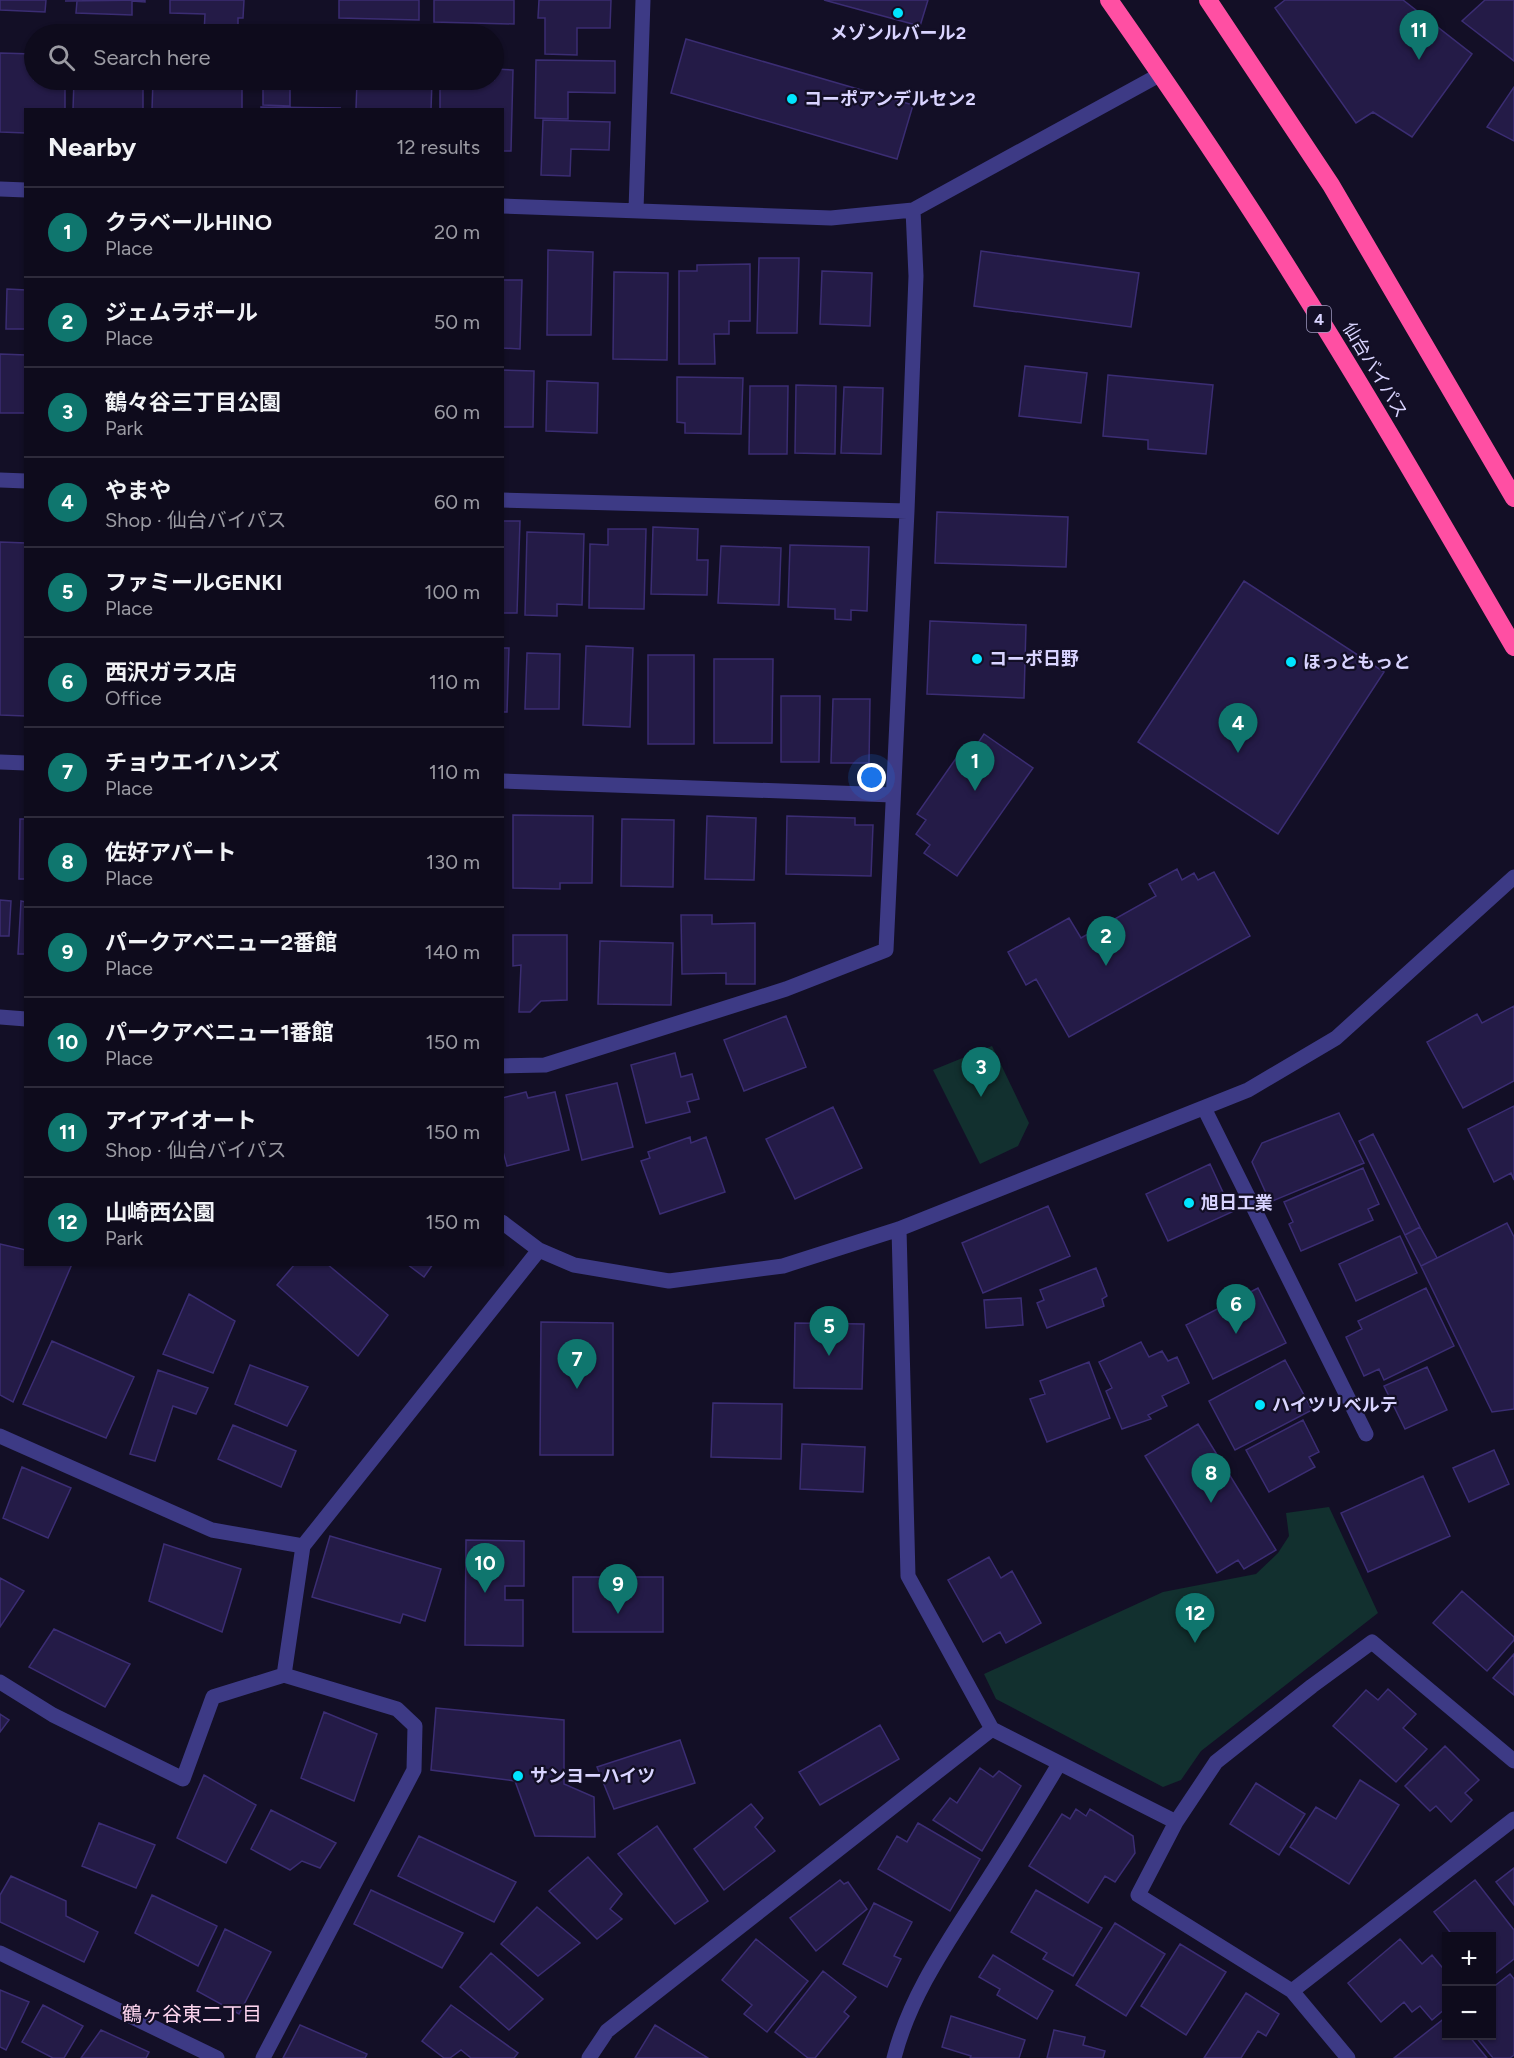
<!DOCTYPE html>
<html lang="en">
<head>
<meta charset="utf-8">
<style>
	body { margin:0; font-family:Figtree,"Noto Sans JP",sans-serif; background:#171425; color:#f1f3f6 }
	.controls { position:absolute; right:18px; bottom:18px; display:grid; overflow:hidden; border-radius:0px; box-shadow:0 2px 4px #0004 }
	.controls button { width:54px; height:54px; display:grid; place-items:center; padding:0; border:0; border-bottom:2px solid #2e2b3b; background:#0e0b1c; color:#f1f3f6; font:30px sans-serif }
	.you { position:absolute; left:872px; top:778px; width:21px; height:21px; margin:-15px; border:4px solid #fff; border-radius:50%; background:#1a73e8; box-shadow:0 0 0 9px #1a73e833 }
	.badge { display:grid; place-items:center; width:39px; height:39px; border-radius:50%; background:#0f766e; color:#fff; font-size:20px; font-weight:700 }
	.pin { position:absolute; translate:-50% -50px; filter:drop-shadow(0 2px 3px #0008) }
	.pin::after { content:''; position:absolute; top:32px; width:21px; height:18px; background:inherit; clip-path:polygon(0 0,100% 0,50% 100%) }
	.list { margin:0; padding:0; list-style:none }
	h2 { display:flex; justify-content:space-between; align-items:center; height:78px; margin:0; padding:0 24px; font-size:26px }
	h2 small { font-size:20px; font-weight:400; color:#9b9ba3 }
	.list li { display:grid; grid-template-columns:39px 1fr auto; gap:18px; align-items:center; box-sizing:border-box; height:90px; padding:0 24px; border-top:2px solid #2e2b3b }
	.list b { display:block; font-size:22px; white-space:nowrap }
	.list p { margin:0; font-size:20px; white-space:nowrap; color:#9b9ba3 }
	.list em { font-size:20px; font-style:normal; color:#9b9ba3 }
	.icon { flex:none; width:33px; height:33px; fill:none; stroke:currentColor; stroke-width:2; stroke-linecap:round; stroke-linejoin:round }
	.map { position:relative; flex:none; width:1514px; height:2058px; overflow:hidden }
	.search { position:absolute; background:#0e0b1c; box-shadow:0 2px 4px #0004; left:24px; top:24px; width:480px; height:66px; display:flex; align-items:center; gap:15px; box-sizing:border-box; padding:0 21px; border-radius:33px; color:#9b9ba3; font-size:22px }
	.panel { position:absolute; background:#0e0b1c; box-shadow:0 2px 4px #0004; left:24px; top:108px; width:480px; height:1158px; border-radius:0px }
	.map>svg:first-child { display:block }
	.green { fill:#12302f }
	.building { fill:#241b47; stroke:#3b2d73; stroke-width:1.5 }
	.lines { fill:none; stroke-linecap:round; stroke-linejoin:round }
	.minor { stroke:#3d3a85; stroke-width:15 }
	.highway { stroke:#ff4fa3; stroke-width:18 }
	.poi-dot { fill:#00e5ff; stroke:#130f26; stroke-width:2 }
	.labels { text-anchor:middle; stroke-width:4.5; stroke-linejoin:round; paint-order:stroke }
	.shield { fill:#130f26; stroke:#9e99be; stroke-width:1.5 }
	.shield-label { font-size:16px; font-weight:bold; fill:#d9d4ff }
	.poi-label { font-size:18px; font-weight:bold; fill:#d9d4ff; stroke:#130f26; text-anchor:start }
	.street-label { font-size:18px; fill:#d9d4ff; stroke:#130f26 }
	.neighbourhood-label { font-size:20px; fill:#ffd6f0; stroke:#130f26 }
</style>
</head>
<body>
<div class="map">
<svg width="1514" height="2058" viewBox="0 0 1514 2058">
	<rect width="100%" height="100%" fill="#130f26"/>
	<path class="green" d="M992,1046L1029,1123L1018,1146L980,1164L933,1070Z
		M1329,1507L1378,1613L1201,1751L1181,1780L1163,1787L996,1699L984,1674L1163,1592L1256,1574L1278,1553L1289,1536L1286,1513Z"/>
	<path class="building" d="M0,0H46L45,12L0,10Z
		M145,0V2L132,1V15L76,13L77,1H65Z
		M170,0H244L243,18H238V34H204L205,14L170,13Z
		M339,0H419V20L339,18Z
		M434,0H514V24L434,22Z
		M539,0H611L610,28H577V55L545,54V18H538Z
		M824,0H928L920,26Z
		M1285,0H1403L1472,54L1412,137L1373,112L1356,123L1275,8Z
		M1485,0H1514V61L1462,21Z
		M686,39L913,105L897,159L671,93Z
		M0,53L34,54V80H65V110H26V133L0,132Z
		M536,60L615,61V93L568,92V119L535,118Z
		M494,69L513,70L511,151H502V110H440V80H494Z
		M74,80H143V110H73Z
		M153,80H242V110H152Z
		M263,80H336V85L290,84V106L263,105Z
		M357,80H432L431,110H356Z
		M1514,87V141L1487,127Z
		M261,107L340,108L339,110H261Z
		M543,120L610,122L609,150L571,149L570,176L541,175Z
		M548,250L593,252L591,335H547Z
		M981,251L1139,273L1131,327L974,306Z
		M759,258H799L797,333H757Z
		M750,264V321H729V334H714L715,364H679V271H697V265Z
		M822,271L872,273L870,326L820,324Z
		M614,272L668,273L667,360L613,359Z
		M502,280H522L520,349L502,348Z
		M7,289L26,290V329H6Z
		M0,354L26,355V413H0Z
		M1025,366L1087,373L1081,423L1019,416Z
		M502,370L534,371L533,427H502Z
		M1108,375L1213,385L1206,454L1148,449V440L1103,436Z
		M677,377L743,378L741,434L685,433V423L677,422Z
		M547,381L598,383L597,433L546,431Z
		M796,385L836,386L835,454L795,453Z
		M750,386H788L787,454H749Z
		M844,387L883,388L881,454L841,453Z
		M937,512L1068,517L1066,567L935,563Z
		M502,521H520L517,613H502Z
		M653,527L698,529L697,560H708L707,595L651,594Z
		M608,529H646L644,609L589,608L590,544L608,545Z
		M527,532L584,534L582,605L557,604V616L525,615Z
		M0,542L26,543V716L0,715Z
		M790,545L869,547L867,611L851,610V620L835,619V609L788,607Z
		M721,546L781,548L779,605L718,603Z
		M1244,581L1384,672L1278,834L1138,742Z
		M930,621L1026,625L1024,698L927,694Z
		M586,646L633,648L630,727L583,725Z
		M502,648H509L507,712H502Z
		M527,653L560,654L559,709H525Z
		M648,655H694V744H648Z
		M714,659H773L772,743H714Z
		M781,696H820L819,762H781Z
		M833,699H870L869,763H831Z
		M984,734L1033,768L957,876L924,853L930,845L916,834L926,820L917,814L964,747L972,752Z
		M513,815L593,816L592,883H560V889L513,888Z
		M707,816L756,818L754,880L705,879Z
		M787,816L855,818V825H873L871,876L786,874Z
		M20,819H26V879H19Z
		M622,819L674,820L673,887L621,886Z
		M1177,869L1182,880L1194,873L1198,880L1214,872L1250,936L1069,1037L1036,979L1026,985L1008,952L1069,918L1081,938L1156,896L1149,884Z
		M0,900L11,901L9,936H0Z
		M21,901L26,902V954H18Z
		M681,915H712V924L755,923V984H726V973L682,974Z
		M513,935H567V1000L541,1001L530,1012H519L521,965L513,966Z
		M600,941L673,943L671,1005L598,1004Z
		M1514,1006V1081L1463,1108L1427,1042L1477,1014L1482,1023Z
		M786,1016L806,1067L744,1091L724,1040Z
		M675,1053L681,1077L692,1074L699,1099L687,1102L690,1112L646,1123L631,1065Z
		M617,1083L633,1147L582,1160L566,1095Z
		M526,1092L528,1098L555,1092L569,1150L507,1166L502,1148V1098Z
		M1514,1106V1180L1511,1173L1494,1182L1468,1129Z
		M833,1107L862,1168L795,1199L766,1139Z
		M1339,1113L1364,1163L1270,1202L1252,1162L1262,1143Z
		M1373,1134L1420,1227L1405,1235L1359,1141Z
		M690,1137L691,1143L706,1137L725,1192L660,1214L641,1161L650,1158L648,1152Z
		M1210,1164L1232,1212L1168,1241L1146,1194Z
		M1363,1168L1379,1204L1368,1209L1373,1220L1301,1251L1289,1224L1293,1222L1284,1202Z
		M1048,1206L1070,1256L983,1293L962,1243Z
		M1507,1223L1514,1237V1409L1492,1412L1421,1266Z
		M1420,1227L1437,1258L1421,1266L1405,1235Z
		M1400,1236L1417,1273L1356,1301L1339,1264Z
		M0,1244L26,1250V1264H72L13,1402L0,1395Z
		M295,1264H327L388,1315L358,1356L277,1285Z
		M407,1264H433L424,1277Z
		M1096,1268L1107,1296L1102,1299L1104,1306L1047,1328L1037,1303L1044,1300L1040,1290Z
		M1258,1288L1286,1343L1213,1379L1186,1325Z
		M1426,1288L1454,1346L1384,1380L1379,1369L1364,1376L1346,1337L1362,1329L1358,1321Z
		M189,1294L235,1321L213,1373L163,1354Z
		M1021,1298L1023,1325L986,1328L984,1300Z
		M541,1322L613,1323V1455H540Z
		M795,1323L864,1324L862,1389L794,1388Z
		M52,1341L134,1377L106,1438L23,1404Z
		M1141,1342L1149,1357L1162,1351L1168,1361L1177,1357L1189,1383L1162,1396L1167,1406L1148,1415L1151,1419L1122,1429L1106,1391L1112,1388L1099,1362Z
		M1285,1360L1312,1410L1235,1450L1209,1401Z
		M1089,1362L1110,1418L1047,1442L1030,1399L1045,1394L1040,1381Z
		M250,1365L308,1387L287,1426L235,1404Z
		M1427,1367L1447,1410L1405,1429L1384,1386Z
		M158,1370L208,1388L196,1414L173,1406L155,1461L130,1454Z
		M713,1403L782,1404L781,1459L711,1457Z
		M1303,1420L1319,1452L1309,1457L1315,1467L1269,1492L1246,1450Z
		M1198,1424L1276,1550L1244,1569L1238,1560L1217,1573L1145,1456Z
		M233,1425L296,1451L281,1487L218,1459Z
		M802,1444L865,1447L863,1492L800,1489Z
		M1494,1450L1509,1484L1469,1502L1453,1468Z
		M22,1467L71,1488L48,1538L3,1518Z
		M1423,1476L1450,1536L1368,1572L1341,1513Z
		M330,1536L441,1569L425,1621L403,1614L400,1623L312,1597Z
		M466,1540L524,1541V1586H505V1600H523V1646L465,1645Z
		M164,1544L241,1569L222,1632L149,1601Z
		M989,1557L1001,1578L1012,1571L1041,1623L1006,1643L1000,1632L983,1642L948,1580Z
		M573,1577H609V1596H626V1577H663V1632H573Z
		M0,1578L24,1591L0,1627Z
		M1462,1591L1514,1637V1640L1487,1671L1433,1623Z
		M54,1629L130,1664L105,1707L29,1667Z
		M1514,1654V1695L1493,1678Z
		M1388,1689L1416,1714L1403,1728L1427,1749L1396,1782L1333,1726L1366,1690L1378,1700Z
		M436,1708L564,1720V1784L594,1797L595,1837L535,1836L515,1781L431,1770Z
		M324,1712L377,1734L354,1801L301,1778Z
		M0,1714L9,1720L0,1732Z
		M880,1725L899,1759L820,1805L799,1772Z
		M680,1740L695,1783L614,1809L597,1767Z
		M1445,1746L1479,1780L1465,1793L1472,1800L1451,1822L1436,1806L1430,1811L1405,1786Z
		M980,1768L993,1777L999,1771L1021,1786L982,1851L933,1820L950,1798L957,1803Z
		M204,1775L256,1805L226,1863L177,1838Z
		M1360,1780L1399,1805L1349,1884L1290,1847L1316,1807L1336,1819Z
		M1256,1783L1305,1814L1279,1855L1230,1824Z
		M751,1804L763,1818L755,1827L775,1851L724,1890L694,1849Z
		M1076,1809L1086,1816L1090,1809L1133,1836L1135,1853L1115,1882L1105,1876L1088,1903L1029,1866L1062,1814L1070,1819Z
		M271,1810L336,1843L320,1868L302,1861L290,1870L251,1849Z
		M99,1823L155,1845L136,1888L82,1866Z
		M918,1823L980,1859L950,1911L878,1869L897,1836L907,1842Z
		M657,1826L708,1901L675,1924L618,1854Z
		M419,1836L516,1882L494,1922L398,1876Z
		M588,1857L622,1894L610,1909L622,1919L597,1939L549,1891Z
		M1514,1868V1905L1496,1882Z
		M11,1876L66,1901V1916L98,1932L84,1962L0,1922V1895Z
		M840,1880L844,1884L848,1882L867,1909L816,1951L790,1918Z
		M1475,1880L1514,1930V1959L1492,1976V1936H1453L1434,1912Z
		M371,1890L463,1933L442,1968L354,1924Z
		M1036,1890L1102,1928L1073,1976L1043,1959L1047,1953L1011,1932Z
		M152,1895L217,1926L198,1966L135,1933Z
		M874,1903L912,1922L894,1956L901,1959L887,1987L843,1964Z
		M537,1907L580,1943L538,1976L501,1944Z
		M1115,1923L1165,1954L1126,2016L1076,1985Z
		M225,1929L271,1952L239,2014L197,1991Z
		M756,1939L808,1981L767,2032L744,2014L752,2005L722,1980Z
		M1400,1939L1422,1964L1432,1955L1446,1972V2008L1432,2020L1420,2006L1412,2012L1404,2002L1381,2022L1348,1983Z
		M1180,1944L1226,1972L1186,2035L1141,2006Z
		M491,1953L543,1999L509,2030L460,1987Z
		M993,1955L1053,1991L1037,2019L997,1995L1000,1989L979,1977Z
		M823,1971L856,1997L844,2012L849,2016L815,2058H808L775,2032Z
		M1510,1974L1514,1979V2055L1510,2058H1493L1475,2036H1492V1988Z
		M0,1990L29,2002L6,2050L0,2047Z
		M1246,1993L1279,2014L1266,2036L1258,2031L1241,2058H1204Z
		M43,2005L83,2026L64,2058H53L22,2042Z
		M451,2005L518,2053L514,2058H471L461,2050L450,2058H444L422,2041Z
		M951,2016L1025,2040L1019,2058H970L971,2056L942,2047Z
		M1446,2017V2036H1469L1487,2058H1394Z
		M300,2025L367,2054L365,2058H283Z
		M655,2025L708,2058H635Z
		M101,2030L149,2052L146,2058H81Z
		M1054,2030L1085,2037L1083,2045L1105,2051L1103,2058H1047Z"/>
	<g class="lines">
		<path class="minor" d="M0,189L26,190
			M502,206L831,218L913,210L1161,74
			M636,210L643,0
			M0,480L26,481
			M502,500L907,511
			M0,762L26,763
			M502,781L893,795
			M0,1017L26,1019
			M502,1066L545,1065L786,989L886,950L907,511L916,276L913,210
			M1204,1108L1366,1434
			M502,1222L539,1250L574,1265L669,1281L783,1266L899,1229L1248,1090L1336,1038L1514,877
			M899,1229L908,1576L992,1729L1176,1822
			M0,1436L212,1530L303,1546
			M0,1682L53,1715L183,1779L213,1697L284,1675
			M0,1953L217,2058
			M1292,1991L1514,1819
			M263,2058L414,1770L415,1726L397,1709L284,1675L303,1546L539,1250
			M589,2058L607,2031L992,1729
			M894,2058C908,2002 941,1952 972,1904C1002,1858 1031,1811 1059,1764
			M1348,2058L1292,1991L1138,1895L1176,1822L1216,1762L1312,1686L1372,1642L1514,1761"/>
		<path class="highway" d="M1109,0C1174,93 1238,187 1298,284C1373,403 1443,525 1514,647
			M1208,0L1331,185L1514,498"/>
	</g>
	<g class="poi-dot">
		<circle cx="898" cy="13" r="6"/>
		<circle cx="792" cy="99" r="6"/>
		<circle cx="977" cy="659" r="6"/>
		<circle cx="1291" cy="662" r="6"/>
		<circle cx="1189" cy="1203" r="6"/>
		<circle cx="1260" cy="1405" r="6"/>
		<circle cx="518" cy="1776" r="6"/>
	</g>
	<g class="labels">
		<rect class="shield" x="1307" y="306" width="24" height="26" rx="4.5"/>
		<g class="shield-label">
			<text x="1319" y="325">4</text>
		</g>
		<g class="poi-label">
			<text x="898" y="39" text-anchor="middle">メゾンルバール2</text>
			<text x="804" y="105">コーポアンデルセン2</text>
			<text x="989" y="665">コーポ日野</text>
			<text x="1303" y="668">ほっともっと</text>
			<text x="1201" y="1209">旭日工業</text>
			<text x="1272" y="1411">ハイツリベルテ</text>
			<text x="530" y="1782">サンヨーハイツ</text>
		</g>
		<g class="street-label">
			<text transform="translate(1375 370) rotate(59)" y="6">仙台バイパス</text>
		</g>
		<g class="neighbourhood-label">
			<text x="192" y="2021">鶴ヶ谷東二丁目</text>
		</g>
	</g>
</svg>
<div class="controls">
<button>+</button>
<button>−</button>
</div>
<div class="you"></div>
<div class="pin badge" style="left:975px;top:791px">1</div>
<div class="pin badge" style="left:1106px;top:966px">2</div>
<div class="pin badge" style="left:981px;top:1097px">3</div>
<div class="pin badge" style="left:1238px;top:753px">4</div>
<div class="pin badge" style="left:829px;top:1356px">5</div>
<div class="pin badge" style="left:1236px;top:1334px">6</div>
<div class="pin badge" style="left:577px;top:1389px">7</div>
<div class="pin badge" style="left:1211px;top:1503px">8</div>
<div class="pin badge" style="left:618px;top:1614px">9</div>
<div class="pin badge" style="left:485px;top:1593px">10</div>
<div class="pin badge" style="left:1419px;top:60px">11</div>
<div class="pin badge" style="left:1195px;top:1643px">12</div>
<div class="search"><svg class="icon" aria-label="search" viewBox="0 0 24 24"><circle cx="10" cy="10" r="6"/><path d="M15 15l6 6"/></svg>Search here</div>
<section class="panel">
<h2>Nearby<small>12 results</small></h2>
<ul class="list">
<li><span class="badge">1</span><div><b>クラベールHINO</b><p>Place</p></div><em>20 m</em></li>
<li><span class="badge">2</span><div><b>ジェムラポール</b><p>Place</p></div><em>50 m</em></li>
<li><span class="badge">3</span><div><b>鶴々谷三丁目公園</b><p>Park</p></div><em>60 m</em></li>
<li><span class="badge">4</span><div><b>やまや</b><p>Shop · 仙台バイパス</p></div><em>60 m</em></li>
<li><span class="badge">5</span><div><b>ファミールGENKI</b><p>Place</p></div><em>100 m</em></li>
<li><span class="badge">6</span><div><b>西沢ガラス店</b><p>Office</p></div><em>110 m</em></li>
<li><span class="badge">7</span><div><b>チョウエイハンズ</b><p>Place</p></div><em>110 m</em></li>
<li><span class="badge">8</span><div><b>佐好アパート</b><p>Place</p></div><em>130 m</em></li>
<li><span class="badge">9</span><div><b>パークアベニュー2番館</b><p>Place</p></div><em>140 m</em></li>
<li><span class="badge">10</span><div><b>パークアベニュー1番館</b><p>Place</p></div><em>150 m</em></li>
<li><span class="badge">11</span><div><b>アイアイオート</b><p>Shop · 仙台バイパス</p></div><em>150 m</em></li>
<li><span class="badge">12</span><div><b>山崎西公園</b><p>Park</p></div><em>150 m</em></li>
</ul>
</section>
</div>
</body>
</html>
